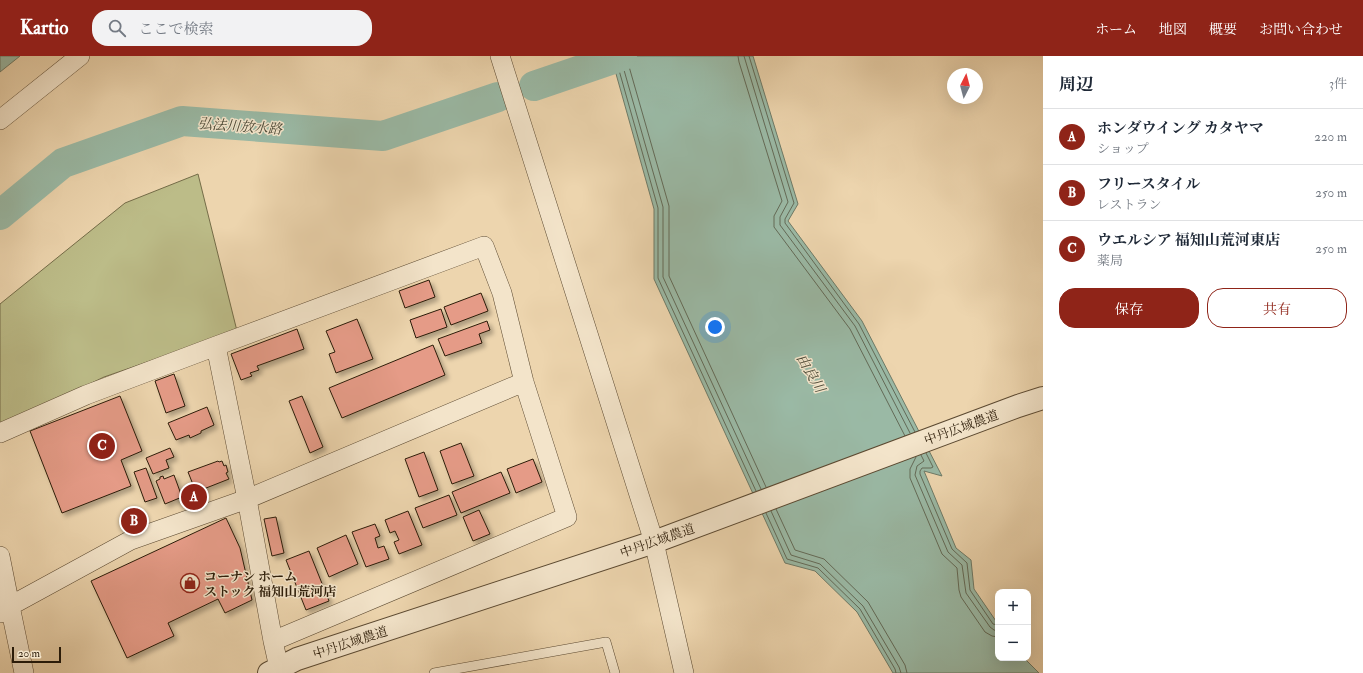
<!DOCTYPE html>
<html lang="ja">
<head>
<meta charset="utf-8">
<style>
	body { margin:0; font-family:"IM FELL Double Pica","Noto Serif JP",serif; background:#f2f2f3; color:#1f2937 }
	.controls { position:absolute; right:12px; bottom:12px; display:grid; overflow:hidden; border-radius:8px; box-shadow:0 4px 16px #0002 }
	.controls button { width:36px; height:36px; display:grid; place-items:center; padding:0; border:0; border-bottom:1px solid #e0e1e3; background:#fff; color:#1f2937; font:20px sans-serif }
	.compass { position:absolute; left:947px; top:12px; width:36px; height:36px; border-radius:50%; background:#fff; box-shadow:0 4px 16px #0002; rotate:6deg }
	.scale { position:absolute; left:12px; bottom:10px; width:49px; box-sizing:border-box; padding-left:4px; border:2px solid #2c1c09; border-top:0; font-size:11px; line-height:14px; white-space:nowrap; color:#2c1c09; -webkit-text-stroke:3px #f3e4ca; paint-order:stroke }
	.you { position:absolute; left:715px; top:271px; width:14px; height:14px; margin:-10px; border:3px solid #fff; border-radius:50%; background:#1a73e8; box-shadow:0 0 0 6px #1a73e833 }
	.badge { display:grid; place-items:center; width:26px; height:26px; border-radius:50%; background:#8f2418; color:#fff; font-size:13px; font-weight:700 }
	.pin { position:absolute; translate:-50% -50%; border:2px solid #fff; box-shadow:0 1px 4px #0006 }
	.list { margin:0; padding:0; list-style:none }
	h2 { display:flex; justify-content:space-between; align-items:center; height:52px; margin:0; padding:0 16px; font-size:17px }
	h2 small { font-size:13px; font-weight:400; color:#747a83 }
	.list li { display:grid; grid-template-columns:26px 1fr auto; gap:12px; align-items:center; box-sizing:border-box; height:56px; padding:0 16px; border-top:1px solid #e0e1e3 }
	.list b { display:block; font-size:15px; white-space:nowrap }
	.list p { margin:0; font-size:13px; white-space:nowrap; color:#747a83 }
	.list em { font-size:13px; font-style:normal; color:#747a83 }
	.actions { display:flex; gap:8px; padding:12px 16px }
	.actions a { flex:1; padding:9px 0; border:1px solid #8f2418; border-radius:16px; text-align:center; font-size:14px; color:#8f2418 }
	.actions .main { background:#8f2418; color:#fff }
	.icon { flex:none; width:22px; height:22px; fill:none; stroke:currentColor; stroke-width:2; stroke-linecap:round; stroke-linejoin:round }
	.map { position:relative; flex:none; width:1043px; height:617px; overflow:hidden }
	header { display:flex; align-items:center; gap:24px; box-sizing:border-box; height:56px; padding:0 20px; background:#8f2418; color:#fff }
	header strong { font-size:19px }
	nav { display:flex; gap:22px; margin-inline-start:auto; font-size:14px }
	.search { width:280px; height:36px; background:#f2f2f3; display:flex; align-items:center; gap:10px; box-sizing:border-box; padding:0 14px; border-radius:16px; color:#747a83; font-size:15px }
	main { display:flex }
	aside { flex:1; background:#fff }
	.map>svg:first-child { display:block }
	.green { fill:#bcbc88; stroke:#746c48 }
	.water { fill:#9ab9a5; stroke:#6e7a67 }
	.lines { fill:none; stroke-linecap:round; stroke-linejoin:round }
	.shore { stroke:#636a57; stroke-width:1 }
	.river { stroke:#9ab9a5; stroke-width:30 }
	.building { fill:#e59b87; stroke:#2c1c09; filter:url(#shadow) }
	.service-casing { stroke:#5c4a32; stroke-width:10 }
	.minor-casing { stroke:#5c4a32; stroke-width:20 }
	.tertiary-casing { stroke:#5c4a32; stroke-width:24 }
	.service { stroke:#f3e4ca; stroke-width:9 }
	.minor { stroke:#f3e4ca; stroke-width:19 }
	.tertiary { stroke:#f3e4ca; stroke-width:22 }
	.labels { text-anchor:middle; stroke-width:3; stroke-linejoin:round; paint-order:stroke }
	.street-label { font-size:13px; fill:#2c1c09; stroke:#f3e4ca }
	.poi-label { font-size:13px; font-weight:bold; fill:#2c1c09; stroke:#f3e4ca; text-anchor:start }
	.water-label { font-size:14px; font-style:italic; fill:#4d4b38; stroke:#f3e4ca }
</style>
</head>
<body>
<header>
<strong>Kartio</strong>
<div class="search"><svg class="icon" aria-label="search" viewBox="0 0 24 24"><circle cx="10" cy="10" r="6"/><path d="M15 15l6 6"/></svg>ここで検索</div>
<nav><a>ホーム</a><a>地図</a><a>概要</a><a>お問い合わせ</a></nav>
</header>
<main>
<div class="map">
<svg width="1043" height="617" viewBox="0 0 1043 617">
	<defs>
		<filter id="shadow"><feDropShadow dx="3.5" dy="3.5" stdDeviation="2" flood-color="#0004"/></filter>
	</defs>
	<rect width="100%" height="100%" fill="#edd5ae"/>
	<filter id="stains"><feTurbulence type="fractalNoise" baseFrequency=".005" numOctaves="4"/><feColorMatrix values="0 0 0 0 .2 0 0 0 0 .09 0 0 0 0 .02 0 0 0 .5 -.17"/></filter>
	<radialGradient id="worn" r=".72"><stop offset=".6" stop-color="#630" stop-opacity="0"/><stop offset="1" stop-color="#630" stop-opacity=".3"/></radialGradient>
	<path class="green" d="M198,118L237,275L104,321L0,371V248L125,147Z"/>
	<path class="water" d="M0,0H20L0,16Z
		M611,0H753L798,148L788,165L862,265L942,420L924,415L956,492L971,504L974,533L998,568V602H1024L1039,617H893L857,556L815,515L785,507L654,223V153Z"/>
	<g class="lines">
		<path class="shore" d="M615,0L658,152V222L756,435
			M620,0L663,151V221L761,433
			M626,0L669,150V220L766,431
			M738,0L739,6L782,145L774,160V171L850,273L905,380
			M744,0L788,146L780,161V169L855,270L910,377
			M749,0L794,147L785,163V167L859,268L915,376
			M926,397L933,411L931,412H922L920,415V418L952,493L967,507L970,534L993,568L998,569
			M921,399L924,405L917,410L915,419L948,496L962,509L966,537L990,571L994,574L998,575
			M916,401L910,413V422L942,498L957,512L959,534L961,541L985,576L992,580L998,581
			M776,453L795,494L824,503L868,546L905,609L907,617
			M771,455L791,499L820,508L863,550L899,611L901,617
			M766,457L787,503L818,512L860,553L895,613L896,617"/>
		<path class="river" d="M534,30L622,0
			M0,159L63,107L182,65L383,80L498,41"/>
	</g>
	<path class="building" d="M429,224L435,241L405,252L399,235Z
		M481,237L488,255L451,269L444,251Z
		M441,253L447,271L416,282L410,264Z
		M357,263L373,303L336,317L329,298L335,296L326,275Z
		M487,265L490,274L479,278L482,287L445,300L438,283Z
		M297,273L304,293L257,310L259,314L250,317L252,320L241,324L231,298Z
		M433,289L445,319L342,362L329,332Z
		M174,318L185,350L166,357L155,325Z
		M120,340L142,395L121,404L131,430L62,457L30,375Z
		M302,340L323,391L310,397L289,345Z
		M207,351L214,369L201,375V377L190,382L189,379L176,384L168,367Z
		M461,387L474,420L452,428L440,395Z
		M170,392L174,401L166,404L169,412L153,418L146,402Z
		M424,396L438,434L419,441L405,403Z
		M533,403L542,426L516,437L507,413Z
		M218,405L219,406L222,405L224,410L226,409L228,416L226,417L229,423L196,436L188,416Z
		M146,412L157,442L145,446L134,416Z
		M501,416L510,437L461,457L452,436Z
		M174,419L182,441L165,448L156,425L160,423V421L163,420L164,423Z
		M449,439L457,459L423,472L415,452Z
		M479,454L490,478L473,485L463,461Z
		M408,455L422,489L399,498L394,486L399,484L395,475L390,477L385,464Z
		M276,461L284,497L272,500L264,463Z
		M226,462L240,492L252,544L225,557L218,543L168,567L174,580L127,602L91,525Z
		M375,468L380,480L375,482L378,492L384,490L389,503L366,511L352,476Z
		M346,479L358,508L329,521L317,492Z
		M309,495L329,545L306,554L286,504Z"/>
	<g class="lines">
		<defs>
			<path id="service" d="M434,617L606,586L615,617"/>
			<path id="minor" d="M500,0L654,486L684,617
				M0,64L80,0
				M216,290L484,190L502,237L524,326L567,461L273,585
				M0,377L86,339L216,290L247,443L131,484L10,550L0,500
				M1,557L10,550L24,617
				M279,612L273,585L247,443L524,326"/>
			<path id="tertiary" d="M269,617L297,603L654,486L1018,350L1043,342"/>
		</defs>
		<use href="#service" class="service-casing"/>
		<use href="#minor" class="minor-casing"/>
		<use href="#tertiary" class="tertiary-casing"/>
		<use href="#service" class="service"/>
		<use href="#minor" class="minor"/>
		<use href="#tertiary" class="tertiary"/>
	</g>
	<defs>
		<symbol id="shop-ring" viewBox="-11 -11 22 22"><circle r="9.5" fill="#f3e4ca" stroke="#8f2418" stroke-width="1.5"/><path d="M-5-2.5h2.3a2.7 3.5 0 0 1 5.4 0H5L5.5 6h-11ZM-1.5-2.5h3a1.5 2.3 0 0 0-3 0Z" fill="#8f2418"/></symbol>
	</defs>
	<g fill-rule="evenodd">
		<use href="#shop-ring" x="179" y="516" width="22" height="22"/>
	</g>
	<g class="labels">
		<g class="street-label">
			<text transform="translate(961 371) rotate(-20)" y="5">中丹広域農道</text>
			<text transform="translate(657 484) rotate(-19)" y="5">中丹広域農道</text>
			<text transform="translate(350 586) rotate(-18)" y="5">中丹広域農道</text>
		</g>
		<g class="poi-label">
			<text x="204" y="525">コーナン ホーム<tspan x="204" dy="15">ストック 福知山荒河店</tspan></text>
		</g>
		<g class="water-label">
			<text transform="translate(240 70) rotate(4)" y="5">弘法川放水路</text>
			<text transform="translate(811 317) rotate(60)" y="5">由良川</text>
		</g>
	</g>
	<rect width="100%" height="100%" filter="url(#stains)"/>
	<rect width="100%" height="100%" fill="url(#worn)"/>
</svg>
<div class="controls">
<button>+</button>
<button>−</button>
</div>
<svg class="compass" viewBox="-18 -18 36 36"><path d="M0-13l5 13h-10z" fill="#e53935"/><path d="M0 13l5-13h-10z" fill="#747a83"/></svg>
<div class="scale">20 m</div>
<div class="you"></div>
<div class="pin badge" style="left:194px;top:441px">A</div>
<div class="pin badge" style="left:134px;top:465px">B</div>
<div class="pin badge" style="left:102px;top:390px">C</div>
</div>
<aside>
<h2>周辺<small>3件</small></h2>
<ul class="list">
<li><span class="badge">A</span><div><b>ホンダウイング カタヤマ</b><p>ショップ</p></div><em>220 m</em></li>
<li><span class="badge">B</span><div><b>フリースタイル</b><p>レストラン</p></div><em>250 m</em></li>
<li><span class="badge">C</span><div><b>ウエルシア 福知山荒河東店</b><p>薬局</p></div><em>250 m</em></li>
</ul>
<div class="actions"><a class="main">保存</a><a>共有</a></div>
</aside>
</main>
</body>
</html>
